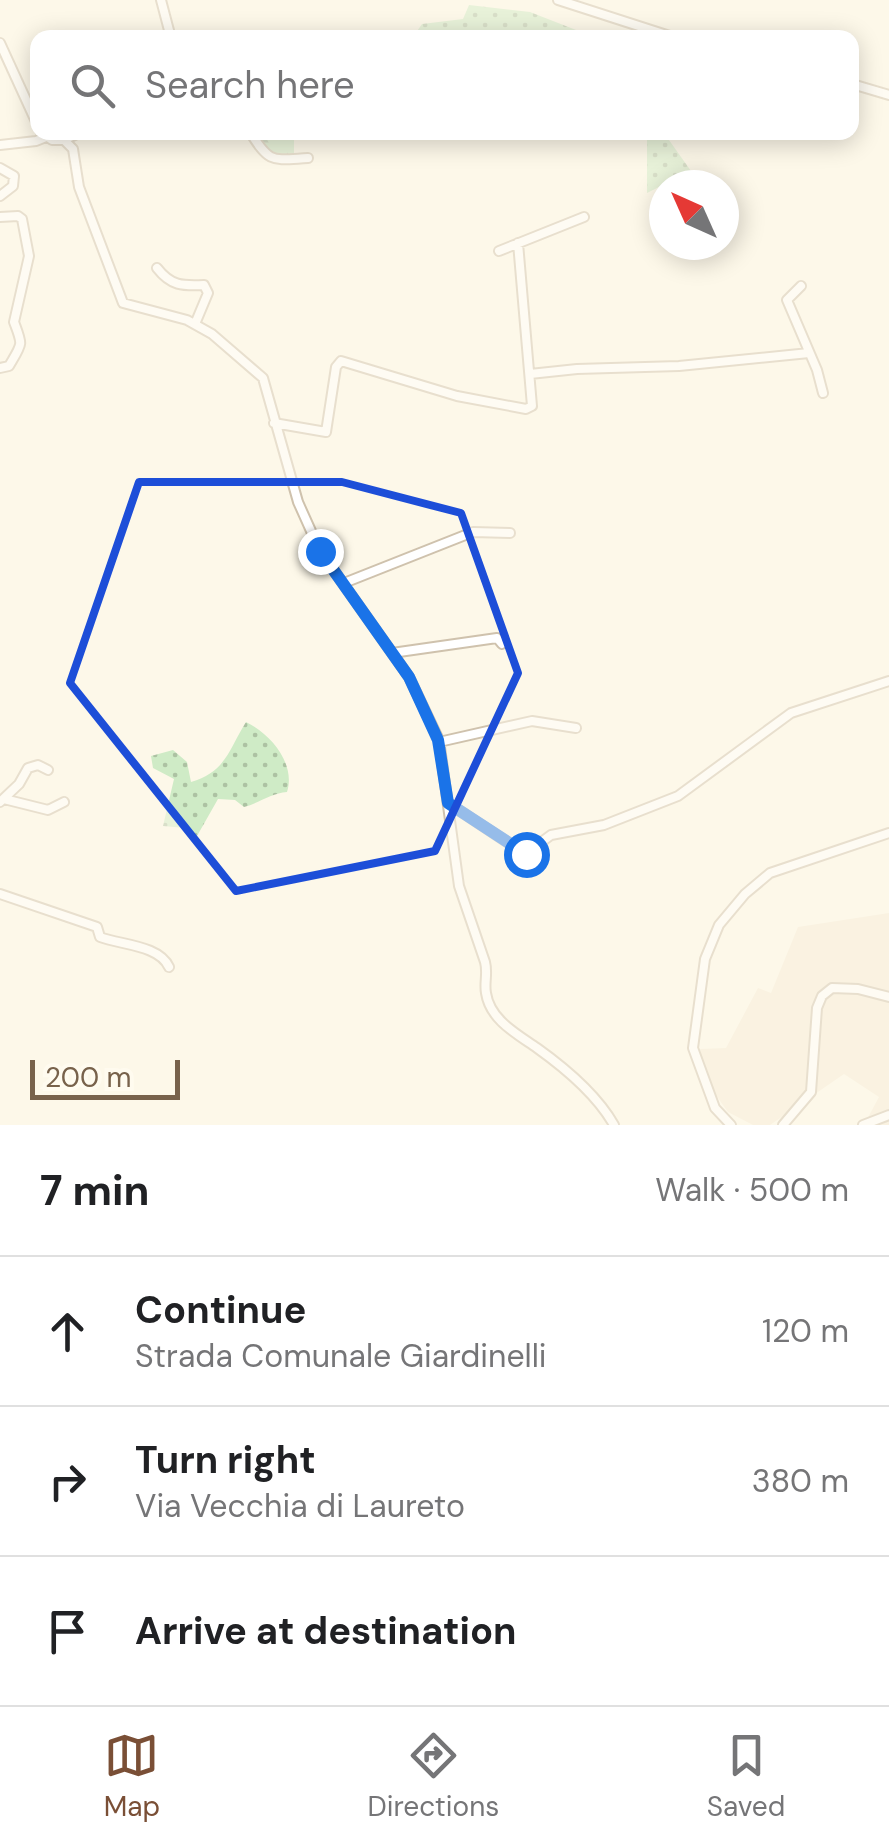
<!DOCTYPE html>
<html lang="en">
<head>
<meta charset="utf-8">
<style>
	body { margin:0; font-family:"DM Sans",sans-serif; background:#f2f2f2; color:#202124 }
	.compass { position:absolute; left:649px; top:170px; width:90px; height:90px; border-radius:50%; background:#fff; box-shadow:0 5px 25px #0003; rotate:315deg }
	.scale { position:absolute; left:30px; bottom:25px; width:150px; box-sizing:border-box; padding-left:10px; border:5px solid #78624b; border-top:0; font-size:28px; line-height:35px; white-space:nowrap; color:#78624b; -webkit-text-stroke:8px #fffbef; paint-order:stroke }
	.stop { position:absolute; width:30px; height:30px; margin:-22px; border:8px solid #1a73e8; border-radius:50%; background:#fff }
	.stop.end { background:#1a73e8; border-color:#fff; box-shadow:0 2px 10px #0008 }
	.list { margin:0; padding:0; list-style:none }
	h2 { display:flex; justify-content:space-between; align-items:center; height:130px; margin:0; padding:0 40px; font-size:42px }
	h2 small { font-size:32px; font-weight:400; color:#757577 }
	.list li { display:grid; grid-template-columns:65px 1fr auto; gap:30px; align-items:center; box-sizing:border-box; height:150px; padding:0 40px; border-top:2px solid #e0e0e0 }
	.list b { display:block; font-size:38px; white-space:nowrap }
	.list p { margin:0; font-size:32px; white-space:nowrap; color:#757577 }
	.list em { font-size:32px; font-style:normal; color:#757577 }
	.icon { flex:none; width:55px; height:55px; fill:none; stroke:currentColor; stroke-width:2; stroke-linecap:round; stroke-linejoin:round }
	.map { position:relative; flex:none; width:889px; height:1125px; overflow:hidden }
	.search { position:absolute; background:#fff; box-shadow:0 5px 25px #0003; left:30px; right:30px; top:30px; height:110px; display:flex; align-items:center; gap:25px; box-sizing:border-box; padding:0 35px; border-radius:20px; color:#757577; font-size:38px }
	.sheet { height:580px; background:#fff }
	nav { display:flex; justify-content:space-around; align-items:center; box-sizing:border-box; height:140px; border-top:2px solid #e0e0e0; background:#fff; font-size:28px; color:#757577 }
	nav a { display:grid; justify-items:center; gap:5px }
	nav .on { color:#7a4f36 }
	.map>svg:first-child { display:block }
	.residential { fill:#f5ecd7 }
	.grass { fill:url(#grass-dots) }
	.forest { fill:url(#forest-firs) }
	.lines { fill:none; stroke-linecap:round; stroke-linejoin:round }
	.minor-casing { stroke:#cfc2ad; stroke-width:12 }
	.minor { stroke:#fff; stroke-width:8 }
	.route { stroke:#1a73e8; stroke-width:12 }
	.marked { fill:none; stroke:#1d4ed8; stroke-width:8; stroke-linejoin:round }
</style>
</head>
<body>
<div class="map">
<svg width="889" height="1125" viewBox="0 0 889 1125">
	<defs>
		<pattern id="grass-dots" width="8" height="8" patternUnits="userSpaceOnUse" patternTransform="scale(2.5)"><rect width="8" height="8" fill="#cfebc6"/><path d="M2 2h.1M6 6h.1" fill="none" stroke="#adc2a3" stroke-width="1.8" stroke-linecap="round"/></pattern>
		<pattern id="forest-firs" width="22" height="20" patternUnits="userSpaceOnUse" patternTransform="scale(2.5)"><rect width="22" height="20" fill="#cfebc6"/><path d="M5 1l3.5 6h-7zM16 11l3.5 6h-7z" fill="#adc2a3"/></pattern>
	</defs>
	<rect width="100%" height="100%" fill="#fdf8e9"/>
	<path class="residential" d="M889,913V1125H864L879,1097L844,1074L770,1125H753L728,1112L705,1080L700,1049L726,1048L758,988L771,993L798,927Z"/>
	<path class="grass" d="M469,5L530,12L594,37H413L422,24L463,19Z
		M639,133H664L691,171L647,193V138Z
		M246,722C271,734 296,764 287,792C272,793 259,803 244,807L235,800L218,799L197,836L185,828L163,826L174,779L153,768L151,756L173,750L187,762L191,782C226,772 229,749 246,722Z"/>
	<path class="forest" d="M254,133H294V157L268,155Z"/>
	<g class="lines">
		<defs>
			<path id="minor" d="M161,0L171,38
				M558,0L676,38
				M0,43L38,126
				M852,84L889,95
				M41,132L52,140H64L73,149L79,187L123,303L187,320L212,334L263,378L298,502L320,551L409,677L439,740L459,886L485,962C488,973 484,983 486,993C490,1020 517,1034 537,1048C565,1068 597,1095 614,1125
				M250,132C270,164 272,160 308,158
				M64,140L81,132
				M0,145L36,141L46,137
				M0,168L14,176L13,186L0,196
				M0,217L18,216L22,219L29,256L14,322C23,346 23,342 9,366L0,368
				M499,251L584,217
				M157,268C171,286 182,286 204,285L208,293L195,324
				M801,286L787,300L817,370L823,393
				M530,374L577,369L679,366L809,353
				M274,423L326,432L336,367L341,361L457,396L526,409L532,406L518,243
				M344,583L473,532L510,533
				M392,653L497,638L502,644
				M439,742L532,721L576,728
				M4,799L48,810L64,802
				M0,802L19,784L28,768L38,765L48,770
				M448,803L525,854L551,835L604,825L678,796L791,713L889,681
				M0,894L97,927L100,937C121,945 159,945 169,967
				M731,1125L715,1108L693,1048L705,959L719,925L745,894L770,873L889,833
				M783,1125L811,1092L817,1008L822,996L832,988L858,989L889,997
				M863,1125L889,1115"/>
		</defs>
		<use href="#minor" class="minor-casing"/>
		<use href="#minor" class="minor"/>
	</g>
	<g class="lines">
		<path class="route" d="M320,551L409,677L438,740L448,803L526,854"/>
	</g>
	<path d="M0 0H889V1125H0ZM139,482H342L461,513L518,673L435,851L236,891L70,683Z" fill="#fdf8e9" fill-opacity=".55" fill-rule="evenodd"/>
	<path class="marked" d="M139,482H342L461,513L518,673L435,851L236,891L70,683Z"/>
</svg>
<svg class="compass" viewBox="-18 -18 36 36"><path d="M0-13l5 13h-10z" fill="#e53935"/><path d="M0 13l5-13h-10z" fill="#757577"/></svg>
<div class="scale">200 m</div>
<div class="stop" style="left:526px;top:854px"></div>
<div class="stop end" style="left:320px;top:551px"></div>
<div class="search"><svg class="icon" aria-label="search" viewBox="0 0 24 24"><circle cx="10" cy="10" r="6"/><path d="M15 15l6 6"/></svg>Search here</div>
</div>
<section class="sheet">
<h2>7 min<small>Walk · 500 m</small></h2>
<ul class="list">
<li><svg class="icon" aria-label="ahead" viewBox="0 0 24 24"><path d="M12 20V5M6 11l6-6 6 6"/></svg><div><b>Continue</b><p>Strada Comunale Giardinelli</p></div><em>120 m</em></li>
<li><svg class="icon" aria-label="right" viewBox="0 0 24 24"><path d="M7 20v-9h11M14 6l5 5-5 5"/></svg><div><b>Turn right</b><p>Via Vecchia di Laureto</p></div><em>380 m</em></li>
<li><svg class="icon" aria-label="arrive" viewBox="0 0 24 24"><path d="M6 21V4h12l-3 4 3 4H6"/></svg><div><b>Arrive at destination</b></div></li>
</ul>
</section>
<nav>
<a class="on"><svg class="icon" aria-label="map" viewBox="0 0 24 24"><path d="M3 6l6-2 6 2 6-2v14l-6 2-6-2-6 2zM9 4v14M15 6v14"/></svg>Map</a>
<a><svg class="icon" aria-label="directions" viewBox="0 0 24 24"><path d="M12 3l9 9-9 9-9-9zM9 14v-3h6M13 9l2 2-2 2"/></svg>Directions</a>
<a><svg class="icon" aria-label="saved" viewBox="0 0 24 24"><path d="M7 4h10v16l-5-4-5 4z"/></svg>Saved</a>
</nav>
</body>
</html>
